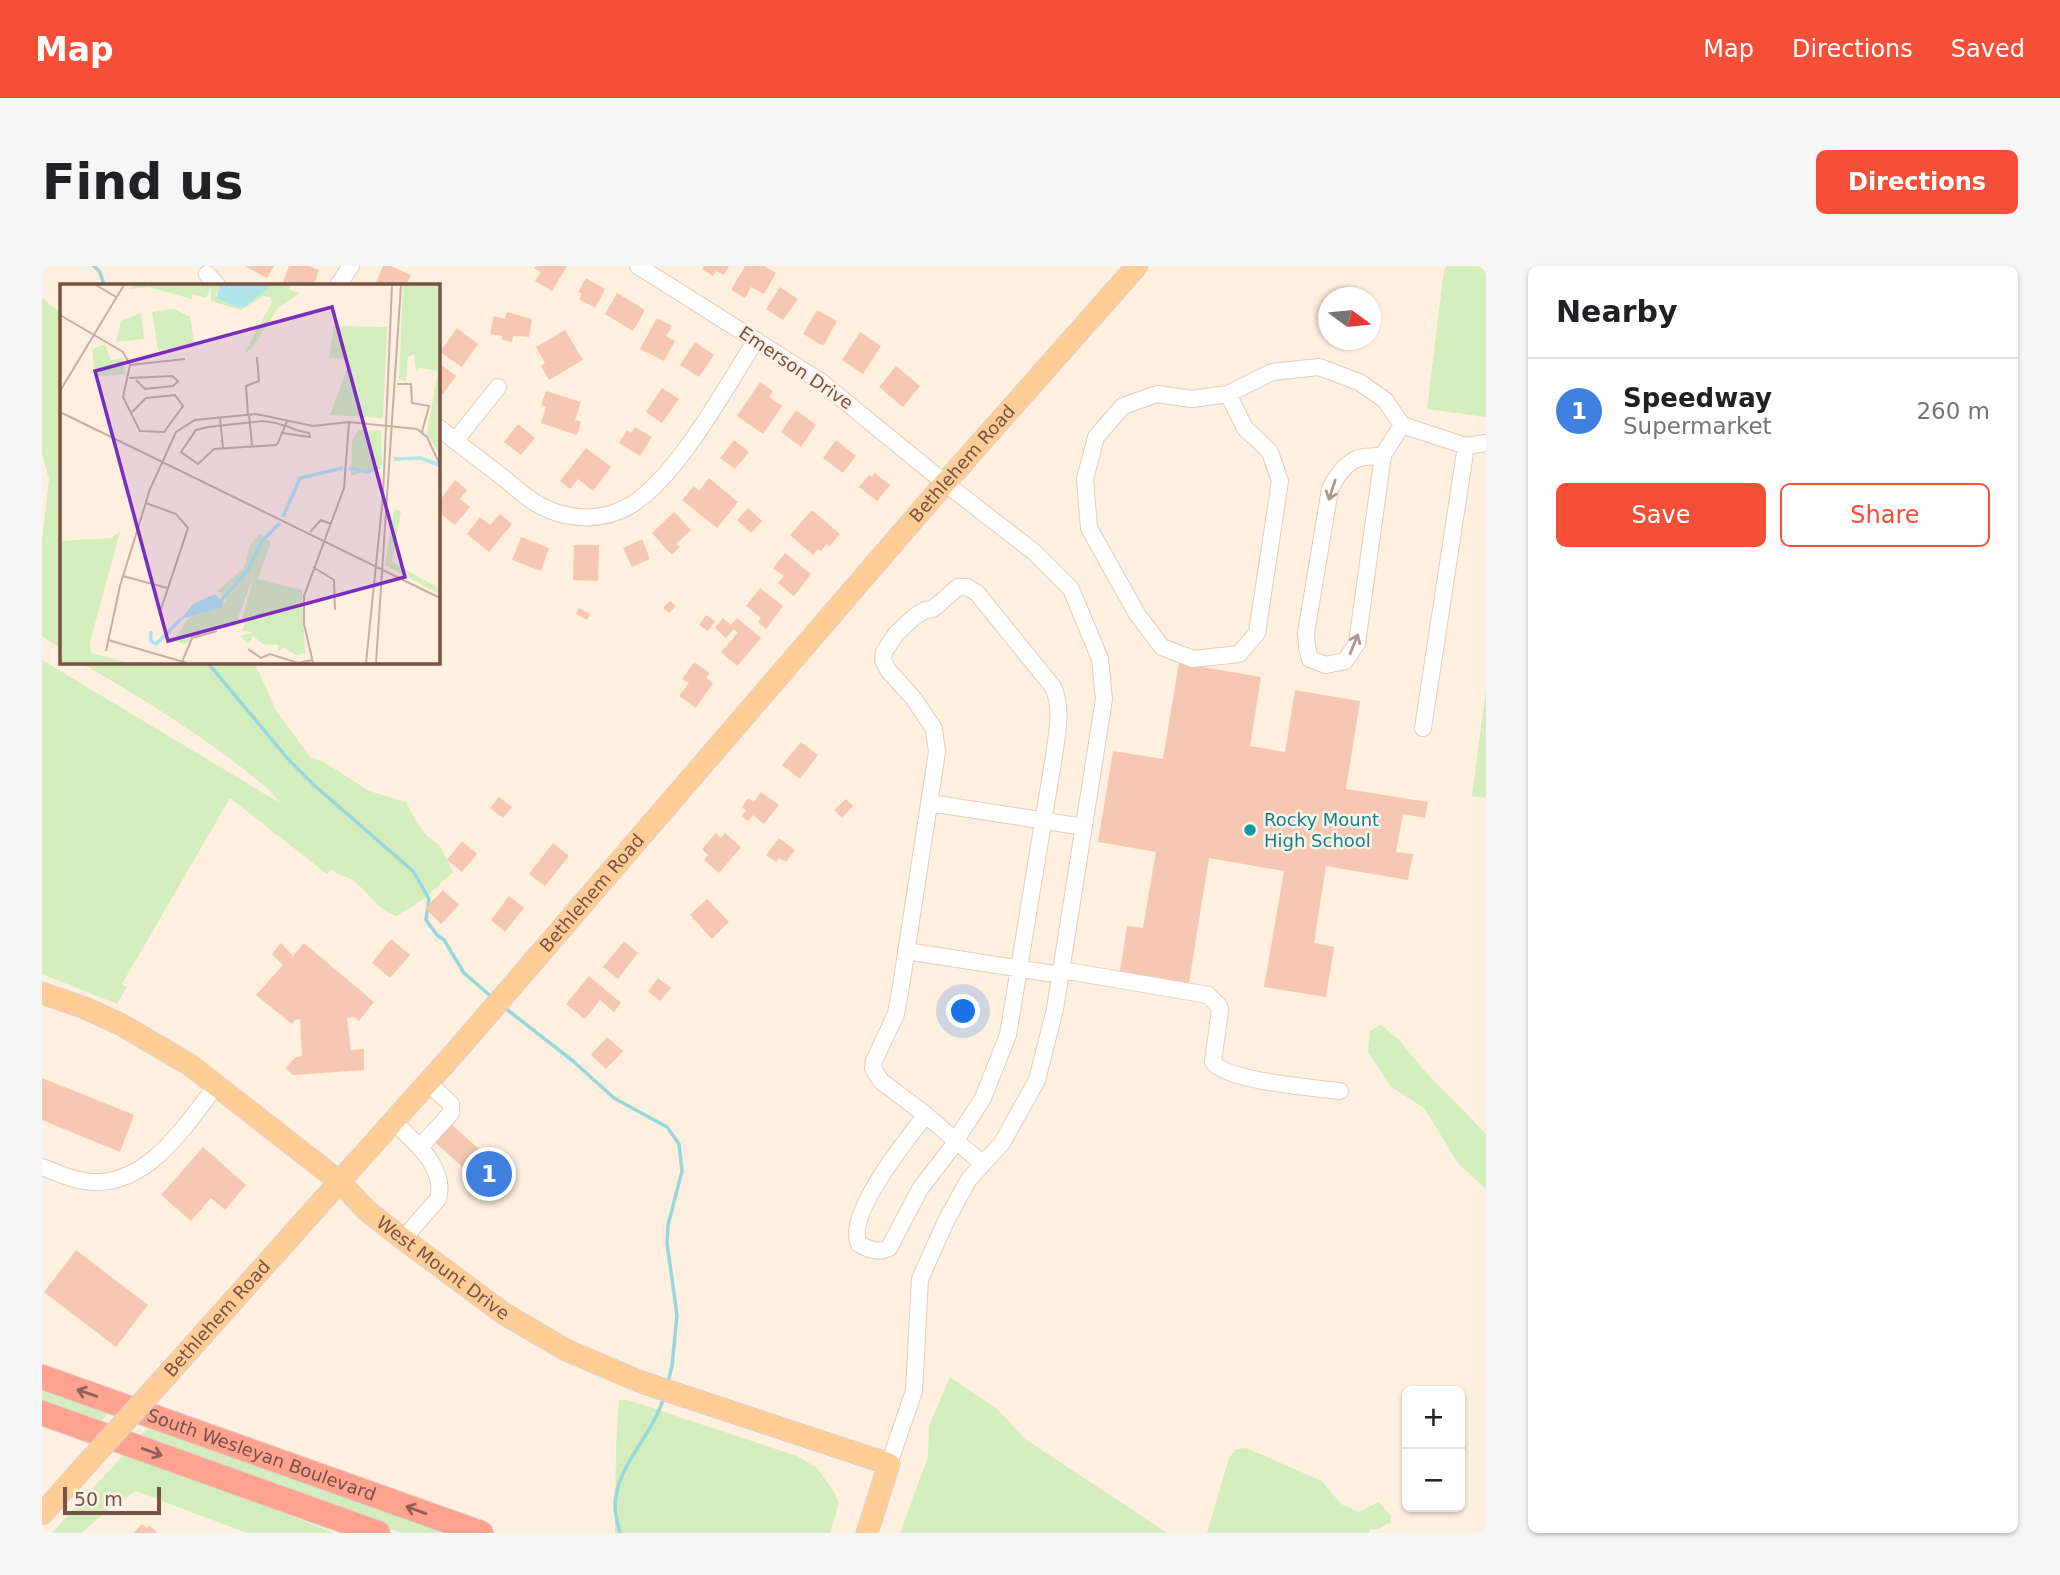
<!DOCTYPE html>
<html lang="en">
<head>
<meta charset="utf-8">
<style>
	body { margin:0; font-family:"DejaVu Sans",sans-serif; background:#f6f6f6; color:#202124 }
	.controls { position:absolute; right:21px; bottom:21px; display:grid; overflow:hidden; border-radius:10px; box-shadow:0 2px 5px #0004 }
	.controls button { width:63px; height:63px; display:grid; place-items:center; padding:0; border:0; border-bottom:2px solid #e0e0e0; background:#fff; color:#202124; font:35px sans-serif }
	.compass { position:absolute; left:1276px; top:21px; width:63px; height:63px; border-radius:50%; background:#fff; box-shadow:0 2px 5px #0004; rotate:105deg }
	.scale { position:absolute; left:21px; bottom:18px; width:98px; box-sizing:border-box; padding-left:7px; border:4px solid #775144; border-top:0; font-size:19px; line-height:24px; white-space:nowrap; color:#775144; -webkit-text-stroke:5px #fff3e7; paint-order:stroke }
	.you { position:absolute; left:922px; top:746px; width:24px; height:24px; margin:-18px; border:5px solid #fff; border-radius:50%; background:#1a73e8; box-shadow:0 0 0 10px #1a73e833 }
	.badge { display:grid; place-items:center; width:46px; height:46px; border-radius:50%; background:#f54f37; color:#fff; font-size:23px; font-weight:700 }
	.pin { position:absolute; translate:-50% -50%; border:4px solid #fff; box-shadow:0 2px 7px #0006 }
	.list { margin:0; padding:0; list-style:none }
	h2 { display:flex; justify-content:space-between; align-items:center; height:91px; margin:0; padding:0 28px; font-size:30px }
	h2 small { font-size:23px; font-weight:400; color:#757577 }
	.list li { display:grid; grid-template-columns:46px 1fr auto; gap:21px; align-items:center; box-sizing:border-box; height:105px; padding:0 28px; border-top:2px solid #e0e0e0 }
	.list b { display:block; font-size:26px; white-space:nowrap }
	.list p { margin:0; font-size:23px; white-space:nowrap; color:#757577 }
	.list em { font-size:23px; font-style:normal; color:#757577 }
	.actions { display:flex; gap:14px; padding:21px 28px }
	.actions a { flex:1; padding:16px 0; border:2px solid #f54f37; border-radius:10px; text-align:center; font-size:24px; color:#f54f37 }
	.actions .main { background:#f54f37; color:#fff }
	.map { position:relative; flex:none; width:1444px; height:1267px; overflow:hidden; border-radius:10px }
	header { display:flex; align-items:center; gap:42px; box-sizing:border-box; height:98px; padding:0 35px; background:#f54f37; color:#fff }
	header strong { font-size:33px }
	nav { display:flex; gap:38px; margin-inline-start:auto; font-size:24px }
	.intro { display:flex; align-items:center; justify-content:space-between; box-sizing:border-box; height:168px; padding:0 42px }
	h1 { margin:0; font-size:49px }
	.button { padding:18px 32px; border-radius:10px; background:#f54f37; color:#fff; font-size:24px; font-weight:700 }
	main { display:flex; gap:42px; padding:0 42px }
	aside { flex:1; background:#fff; border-radius:10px; box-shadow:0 2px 5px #0004 }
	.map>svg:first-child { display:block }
	.green { fill:#d4edbc }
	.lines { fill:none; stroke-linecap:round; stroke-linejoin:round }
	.stream { stroke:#97d8dc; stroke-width:3.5 }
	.building { fill:#f6c8b3 }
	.minor-casing { stroke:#e5ccbd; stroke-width:18 }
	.major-casing { stroke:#dcd2ce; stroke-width:23 }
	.highway-casing { stroke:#dcd2ce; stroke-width:26 }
	.minor { stroke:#fff; stroke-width:16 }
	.major { stroke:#ffcd95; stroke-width:21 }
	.highway { stroke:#ffa28f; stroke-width:24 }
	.major-bridge-casing { stroke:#dcd2ce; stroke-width:23; stroke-linecap:butt }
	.major-bridge { stroke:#ffcd95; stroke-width:21 }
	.oneway { stroke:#ad978f }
	.oneway2 { stroke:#926153 }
	.culture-dot { fill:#0f9aa8; stroke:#fff3e7; stroke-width:2.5 }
	.labels { text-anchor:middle; stroke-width:5; stroke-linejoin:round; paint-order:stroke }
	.street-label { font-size:18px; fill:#775144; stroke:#fff3e7 }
	.culture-label { font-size:18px; fill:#0d838f; stroke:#fff3e7; text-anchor:start }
	.inset-river { fill:none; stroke:#b1e6e9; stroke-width:3.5 }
	.inset-road { fill:none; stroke:#c8b0a0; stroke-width:2 }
	.view { fill:#7b2cbf; fill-opacity:0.15; stroke:#7b2cbf; stroke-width:3.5 }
	.inset-edge { fill:none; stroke:#775144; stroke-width:3.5 }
</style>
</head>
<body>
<header>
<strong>Map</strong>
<nav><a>Map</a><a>Directions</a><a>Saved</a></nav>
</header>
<div class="intro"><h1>Find us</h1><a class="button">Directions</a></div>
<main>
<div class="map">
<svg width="1444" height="1267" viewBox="0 0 1444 1267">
	<rect width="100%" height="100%" fill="#feefde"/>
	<path class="green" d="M1405,0H1444V151L1385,143L1402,4Z
		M0,32L19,47V383L0,370V274L7,213L0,188Z
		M0,394L238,537C225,519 203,505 186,491C138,456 89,425 37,396H212L234,444L268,491L282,496L327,525L364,536L375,557L385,570L398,580L411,606L382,633L354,650C335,643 326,625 310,614C302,609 296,610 290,603L285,608L188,532L80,718L85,721L75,738L0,708Z
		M1444,423V532L1430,530Z
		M1339,759L1357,774L1379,801L1444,868V923L1416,897L1382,842L1348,820L1326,786L1328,765Z
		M908,1111L955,1143L983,1173L1125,1267H858L886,1191L887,1160Z
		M0,1119L69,1144L55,1160L0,1139Z
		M577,1134H586L755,1190L775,1202L791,1224L797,1237L788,1267H573L574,1181Z
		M110,1158L416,1267H360L96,1173Z
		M1204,1182L1280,1215L1299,1238L1317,1246L1337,1236L1349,1250V1256L1336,1263H1328L1327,1267H1165L1187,1192L1194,1183Z
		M85,1185L292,1267H205L94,1225L66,1244L39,1267H10Z"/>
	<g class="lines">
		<path class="stream" d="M52,0L58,6L62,19
			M165,396L247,494L273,520L371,605L387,633L384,654L395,669L402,674L422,707L451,732
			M463,742L531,795L572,832L625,861L637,878L640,905L626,959L625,977L635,1049L630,1100L626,1116
			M578,1267C576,1258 573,1249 573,1240C573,1200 612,1169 622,1130"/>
	</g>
	<path class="building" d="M203,0H232L225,12Z
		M247,0H267L277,4L272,19H240Z
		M341,0H349L369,9L364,19H333Z
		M494,0H525L510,25L493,15L499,6L492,2Z
		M662,0H687L682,9L674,5L671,10L660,3Z
		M703,0H722L734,7L722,28L709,21L703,32L689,24Z
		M544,12L563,23L553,42L537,33L540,28L536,26Z
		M738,21L756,33L741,54L724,43Z
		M575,27L603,44L591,65L563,48Z
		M775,44L795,55L781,80L761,68Z
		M465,46L490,53L487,71L471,70L470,76L460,74V70L448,68L452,50L463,53Z
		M615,52L630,60L624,70L633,75L622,95L598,83Z
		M415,62L436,78L420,101L398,86Z
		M523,64L541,94L507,114L499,100L503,97L494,81Z
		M818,66L839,80L821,108L800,94Z
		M653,76L672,89L657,111L638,99Z
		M396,96L414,110L401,128L396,124Z
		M854,100L878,120L861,141L837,121Z
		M718,116L731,125L727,131L740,140L721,168L695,150Z
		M620,122L637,133L620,157L604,146Z
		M504,125L539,136L533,154L539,156L535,169L499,157L504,141L499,139Z
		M754,144L774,159L759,181L739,166Z
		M476,158L493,172L479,189L462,176Z
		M593,161L610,171L598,190L577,177L585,164L589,167Z
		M692,174L707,186L693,203L678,192Z
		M794,174L814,190L801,207L781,192Z
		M544,182L569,201L551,225L536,213L528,223L518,215Z
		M833,207L848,219L835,235L817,221L827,209L830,211Z
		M667,212L696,236L675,262L640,234L652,220L657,225Z
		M413,214L425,224L418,233L428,241L413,259L396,246V237Z
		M706,242L720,255L709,267L695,254Z
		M770,244L798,268L787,281L785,278L779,285L776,283L771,289L748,269Z
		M632,246L649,264L634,278L638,281L630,289L610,267Z
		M458,248L470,258L447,286L425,268L438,251L448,259Z
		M479,271L507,282L499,305L470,294Z
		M600,273L608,293L590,301L581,282Z
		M532,279H557L556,315L531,314Z
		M743,287L769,308L752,330L736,317L742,310L731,302Z
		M718,322L741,340L724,363L716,356L719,352L704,340Z
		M628,335L634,340L627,347L621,342Z
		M537,342L548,348L545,354L534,348Z
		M664,349L673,355L666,365L657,359Z
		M681,352L689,359L695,352L719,372L695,400L679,386L696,367L692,363L684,372L673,362Z
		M652,396L668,407L664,412L671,417L654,442L637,430L647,417L640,413Z
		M1137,397L1219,411L1208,480L1243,486L1253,424L1318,435L1304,523L1386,536L1383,552L1361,548L1354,586L1371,588L1366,614L1284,600L1272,677L1292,681L1284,731L1222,721L1242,605L1167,592L1147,717L1078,705L1085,660L1101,662L1114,586L1056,576L1071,485L1121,493Z
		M759,476L776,489L758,513L740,499Z
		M719,526L737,539L722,558L711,549L706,555L700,550L704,544L700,541L706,532L712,536Z
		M457,531L470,541L461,552L448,542Z
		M804,533L811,540L800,552L792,544Z
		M674,567L679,572L683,567L699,581L677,607L662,594L666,589L660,583Z
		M737,572L753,584L744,596L737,592L734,596L724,589Z
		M420,575L435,588L420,606L405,594Z
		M511,577L527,590L503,620L487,608Z
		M401,624L417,639L399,658L383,642Z
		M467,630L482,642L463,666L449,654Z
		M665,633L687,656L670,673L648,649Z
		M349,673L368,689L348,712L330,697Z
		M582,675L596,687L576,713L561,701Z
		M239,677L251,690L262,677L332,736L317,755L312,751L305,752L309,784L322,783V804L251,809L243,802L254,791L260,790L258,753L253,754L250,758L214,729L241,699L230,688Z
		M547,710L579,737L572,746L558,734L543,753L524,738Z
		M616,712L629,722L618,735L606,725Z
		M565,771L581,785L564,803L549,789Z
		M0,812L92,849L78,886L0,854Z
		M408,857L447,892L451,888L470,905L463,914L467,918L459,926L455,923L447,932L427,915L431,911L392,875Z
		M161,881L204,919L183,944L169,932L149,955L119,929Z
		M34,984L106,1039L74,1081L2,1026Z
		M100,1258L105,1262L107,1259L116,1267H91Z"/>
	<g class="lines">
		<defs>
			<path id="minor" d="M596,0L778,115L903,217L992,286L1029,323L1058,393L1062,433L1013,743L995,814L960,877L927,913L904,955L878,1013L872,1125L847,1198
				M165,8L175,19
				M296,19L309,0
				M1186,128L1203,162L1228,186L1238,215L1215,367L1197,388L1151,393L1120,381L1095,348L1047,262L1043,213L1054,171L1081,140L1115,128L1150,133L1186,128L1230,106L1277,101L1317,116L1343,134L1360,159L1424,180L1444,177
				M396,161C418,179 441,196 463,213C474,222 485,233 497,239C526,255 561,256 589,239C636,210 684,121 714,74
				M413,175L456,121
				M1341,189C1333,191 1324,190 1317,192C1303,197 1294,211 1288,223L1264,367L1265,381L1268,393L1284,399L1303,395L1315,377L1341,189L1360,159
				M1381,462L1424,180
				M888,537L1042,561
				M864,685L1019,709
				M1020,704L1166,729L1177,740L1178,744L1171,796C1184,815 1272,822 1298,825
				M884,849C865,873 803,949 817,978C828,984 836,987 847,982L878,923L911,880L914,874L941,832L966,769L1012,490C1015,466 1021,443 1011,421L935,327L925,321H916L891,343L883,344L872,351L854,368L842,386L841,394L846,404L872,433L892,463L895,486L859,720L854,748L832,795L831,802L839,815L884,849L941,898
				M352,856C372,875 405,902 396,933L361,973
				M378,881L409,847V838L386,817
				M0,901C18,908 37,917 57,916C110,914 145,857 174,820"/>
			<g id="major">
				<path id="s1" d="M0,727L43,742L80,759L148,799L298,916L324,944L361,973L461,1047L524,1084L599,1116L847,1198L825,1267"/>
				<path id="s2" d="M124,1110L416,783L903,217L1095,0"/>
				<path d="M0,1248L41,1202"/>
			</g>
			<g id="highway">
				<path id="s3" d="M0,1111L439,1267"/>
				<path d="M0,1147L336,1267"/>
			</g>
		</defs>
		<use href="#minor" class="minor-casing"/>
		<use href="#major" class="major-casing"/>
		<use href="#highway" class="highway-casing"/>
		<use href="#minor" class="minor"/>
		<use href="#major" class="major"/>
		<use href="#highway" class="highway"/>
		<defs>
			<path id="major-bridge" d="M41,1202L124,1110"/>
		</defs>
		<use href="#major-bridge" class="major-bridge-casing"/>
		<use href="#major-bridge" class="major-bridge"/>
	</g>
	<defs><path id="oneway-shaft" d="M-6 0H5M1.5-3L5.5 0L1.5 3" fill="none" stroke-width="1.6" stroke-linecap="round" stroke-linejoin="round" transform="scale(1.75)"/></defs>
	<g class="oneway">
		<use href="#oneway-shaft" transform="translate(1290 224) rotate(108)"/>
		<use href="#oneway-shaft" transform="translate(1312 378) rotate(-68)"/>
	</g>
	<g class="oneway2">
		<use href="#oneway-shaft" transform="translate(45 1127) rotate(-161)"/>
		<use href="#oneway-shaft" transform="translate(110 1186) rotate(20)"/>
		<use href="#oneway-shaft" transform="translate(374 1244) rotate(-160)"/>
	</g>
	<circle class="culture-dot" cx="1208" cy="564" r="7"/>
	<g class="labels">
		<g class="street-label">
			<text transform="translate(754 102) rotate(34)" y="6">Emerson Drive</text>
			<text dy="6" stroke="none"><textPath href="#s2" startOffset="1211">Bethlehem Road</textPath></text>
			<text dy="6" stroke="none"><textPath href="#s2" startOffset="644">Bethlehem Road</textPath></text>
			<text dy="6" stroke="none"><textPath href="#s1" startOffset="490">West Mount Drive</textPath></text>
			<text dy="6" stroke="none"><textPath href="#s2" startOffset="77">Bethlehem Road</textPath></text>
			<text dy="6" stroke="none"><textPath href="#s3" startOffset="233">South Wesleyan Boulevard</textPath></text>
		</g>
		<g class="culture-label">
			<text x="1222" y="560">Rocky Mount<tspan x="1222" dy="21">High School</tspan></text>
		</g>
	</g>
	<g transform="translate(18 18)">
		<rect width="380" height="380" fill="#feefde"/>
		<path d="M73,1H159L156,11L185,22L188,16L212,1H231L229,5L240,9L218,24L193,63L184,70L212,18L210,13L203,12L181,26L151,17V3L146,14L132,10V15L88,3L70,5ZM343,1H380V171L367,149L378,87L360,84L356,88L354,70L348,73L346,97L339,96ZM114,25L130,33L135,63L98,66L92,28ZM81,29L84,55L56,58L61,37ZM274,42L327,43L323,134L270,131L289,79L288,75L269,74ZM45,60L51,76L63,74L65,90L35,93L32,65ZM299,146L321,147L322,181L291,192L292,156ZM334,225L341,227L332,278L380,305V310L325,281ZM60,248L30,358L31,369L69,379H0V257L51,254ZM200,249L211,258L198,295L242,306L245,369L236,371L223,363L218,368V361L203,360L193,352L189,360L180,352L194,348L182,347L185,339H181L195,288L175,342L147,345L125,360L113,357L129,334L163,322L167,315L157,307L184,284L190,262Z" fill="#d4edbc"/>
		<path d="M159,1H212L186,22L177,23L157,14ZM155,310L164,320L161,324L121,335L133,320Z" fill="#b1e6e9"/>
		<path class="inset-river" d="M334,175L361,174L379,181M289,184L307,188L320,183M223,233L240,194L283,184M160,318L188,286L202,257L220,239M91,347V357L96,360L121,335"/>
		<path class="inset-road" d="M36,1L56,13M0,31L63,68L70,81L63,113L80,147L104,148L123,122L115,111L86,114L72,128M70,81L125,75M69,94L112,92L118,97L113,102L85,105L76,96M337,100H351L352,119L369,122L362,148M0,107L64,1M0,128L380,314M188,131L186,102L199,97L197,73M189,131L192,161M160,134L163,164M222,149L250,153L249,149L236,146L227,142H225L216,139L203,137L148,143L136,146L121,168L138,180L154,165L216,161L218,159L222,149L225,142L228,136M86,219L116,230L128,244L101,325M250,248L261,236L271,240M253,283L274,296L275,326M63,292L107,304M48,356L127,379M188,365L201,374L210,370L238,379L252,376M46,367L60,302L90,205L116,148L135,136L196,130L253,142L289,138M122,378L132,354L157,347M253,379L244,340V312L284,204L289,138L357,145L367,153L380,181M306,379L323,212L332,1M316,379L341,1"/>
		<path class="view" d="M272,23L345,293L108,357L35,87Z"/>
		<rect width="380" height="380" class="inset-edge"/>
	</g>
</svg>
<div class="controls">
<button>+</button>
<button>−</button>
</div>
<svg class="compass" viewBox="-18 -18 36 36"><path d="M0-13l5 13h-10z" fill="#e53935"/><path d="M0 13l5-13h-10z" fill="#757577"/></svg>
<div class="scale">50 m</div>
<div class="you"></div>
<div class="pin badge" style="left:447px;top:908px;background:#3f7fe0">1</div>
</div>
<aside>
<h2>Nearby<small></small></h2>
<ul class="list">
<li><span class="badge" style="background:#3f7fe0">1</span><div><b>Speedway</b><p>Supermarket</p></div><em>260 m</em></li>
</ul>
<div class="actions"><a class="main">Save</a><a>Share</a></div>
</aside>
</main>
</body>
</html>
